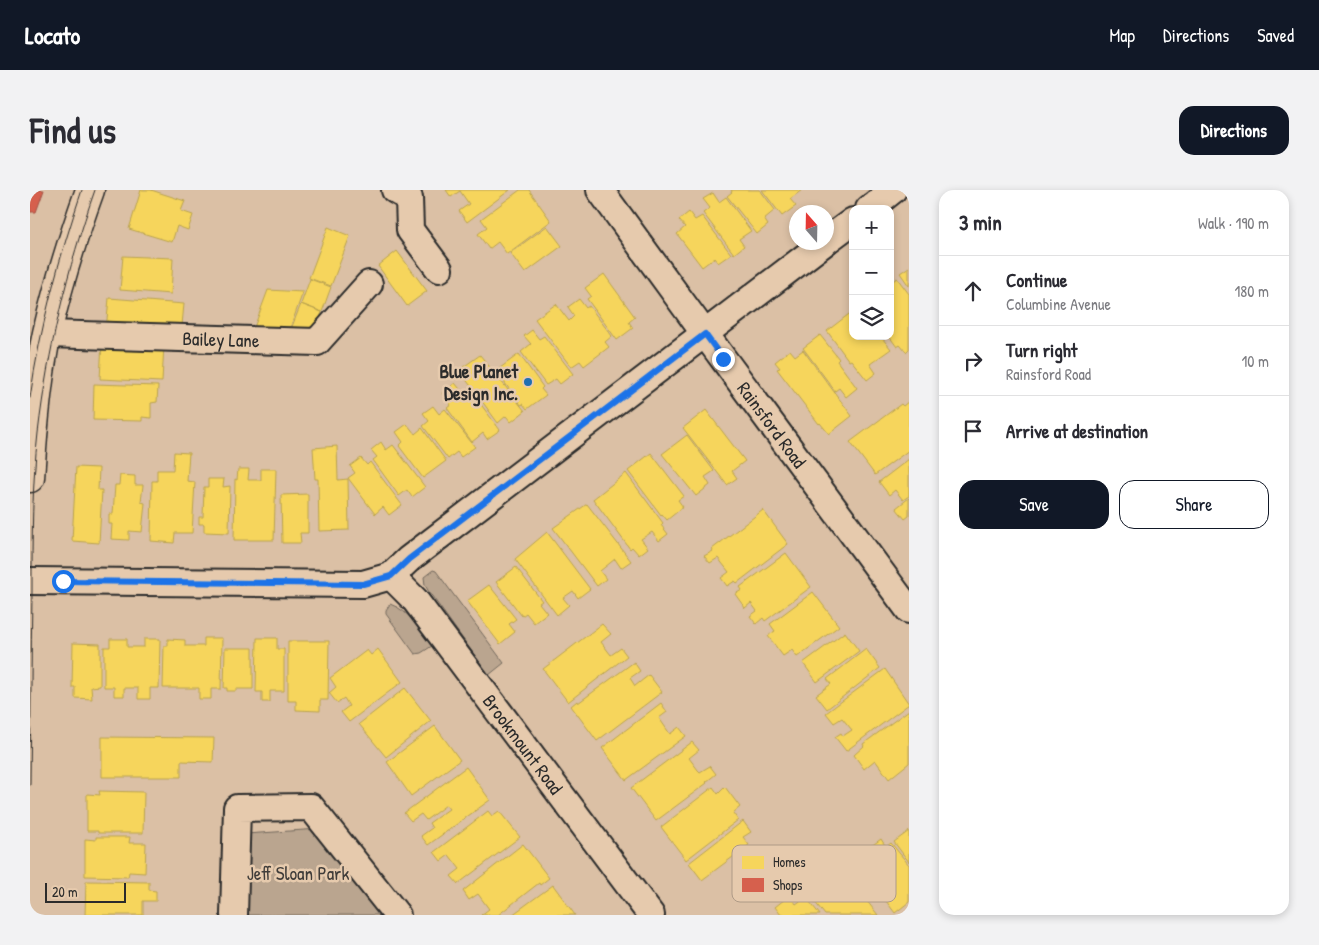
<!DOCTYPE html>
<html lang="en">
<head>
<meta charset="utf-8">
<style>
	body { margin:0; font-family:"Patrick Hand",sans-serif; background:#f2f2f3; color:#2b2b33 }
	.controls { position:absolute; right:15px; top:15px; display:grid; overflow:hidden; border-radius:10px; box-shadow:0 2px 8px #0003 }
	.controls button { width:45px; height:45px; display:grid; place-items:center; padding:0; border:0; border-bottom:1px solid #e1e1e2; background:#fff; color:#2b2b33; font:25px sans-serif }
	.compass { position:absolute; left:759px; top:15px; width:45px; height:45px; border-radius:50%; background:#fff; box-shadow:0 2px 8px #0003; rotate:340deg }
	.scale { position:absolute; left:15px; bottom:12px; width:81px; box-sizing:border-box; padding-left:5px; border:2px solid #2b2b2b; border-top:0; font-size:14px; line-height:18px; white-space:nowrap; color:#2b2b2b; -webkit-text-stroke:4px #e6caad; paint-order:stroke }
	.stop { position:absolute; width:15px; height:15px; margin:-11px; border:4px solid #1a73e8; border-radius:50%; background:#fff }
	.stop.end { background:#1a73e8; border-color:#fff; box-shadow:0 1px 5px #0008 }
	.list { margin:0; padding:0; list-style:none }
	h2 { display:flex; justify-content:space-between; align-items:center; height:65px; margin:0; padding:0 20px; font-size:21px }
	h2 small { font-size:16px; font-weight:400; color:#7c7c81 }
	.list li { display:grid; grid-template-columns:32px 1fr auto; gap:15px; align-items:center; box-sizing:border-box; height:70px; padding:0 20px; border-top:1px solid #e1e1e2 }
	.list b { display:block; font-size:19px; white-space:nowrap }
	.list p { margin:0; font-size:16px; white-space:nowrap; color:#7c7c81 }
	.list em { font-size:16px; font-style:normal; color:#7c7c81 }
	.actions { display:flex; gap:10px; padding:15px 20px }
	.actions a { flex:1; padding:11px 0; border:1px solid #111827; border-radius:15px; text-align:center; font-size:18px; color:#111827 }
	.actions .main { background:#111827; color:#fff }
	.icon { flex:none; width:28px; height:28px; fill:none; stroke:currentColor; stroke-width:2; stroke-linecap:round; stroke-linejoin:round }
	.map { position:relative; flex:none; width:879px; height:725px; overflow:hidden; border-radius:15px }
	header { display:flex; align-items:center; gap:30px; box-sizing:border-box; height:70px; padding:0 25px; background:#111827; color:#fff }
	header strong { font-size:24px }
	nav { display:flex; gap:28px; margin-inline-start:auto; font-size:18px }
	.intro { display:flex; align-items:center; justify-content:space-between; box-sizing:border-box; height:120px; padding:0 30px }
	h1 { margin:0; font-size:35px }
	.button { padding:12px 22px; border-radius:15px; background:#111827; color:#fff; font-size:18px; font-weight:700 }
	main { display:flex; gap:30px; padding:0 30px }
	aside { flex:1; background:#fff; border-radius:15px; box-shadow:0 2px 8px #0003 }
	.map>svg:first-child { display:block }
	.green { fill:#baa58f; stroke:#72685d }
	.homes { fill:#f6d55c; stroke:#b9a24d }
	.shops { fill:#d6604d; stroke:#a35043 }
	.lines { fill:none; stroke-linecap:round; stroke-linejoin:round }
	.minor-casing { stroke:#2b2b2b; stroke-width:30 }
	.major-casing { stroke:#2b2b2b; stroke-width:31 }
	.minor { stroke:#e6caad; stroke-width:26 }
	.major { stroke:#e6caad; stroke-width:28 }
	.tram { stroke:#2b2b2b; stroke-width:1 }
	.route { stroke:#1a73e8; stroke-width:6 }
	.poi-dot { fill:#1f6fb2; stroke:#e6caad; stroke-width:2 }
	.labels { text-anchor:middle; stroke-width:5; stroke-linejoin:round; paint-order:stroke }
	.street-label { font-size:19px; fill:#2b2b2b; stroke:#e6caad }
	.poi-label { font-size:19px; font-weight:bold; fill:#2b2b2b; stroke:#e6caad; text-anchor:end }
	.park-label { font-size:19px; fill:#403d3a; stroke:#e6caad }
	.key { fill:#e6caad; stroke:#ae9a86; stroke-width:1 }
	.key-label { font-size:14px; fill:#2b2b2b }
</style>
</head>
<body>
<header>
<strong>Locato</strong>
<nav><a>Map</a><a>Directions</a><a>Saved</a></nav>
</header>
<div class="intro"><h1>Find us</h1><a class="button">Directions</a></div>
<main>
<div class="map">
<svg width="879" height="725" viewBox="0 0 879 725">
	<rect width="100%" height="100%" fill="#dbc0a5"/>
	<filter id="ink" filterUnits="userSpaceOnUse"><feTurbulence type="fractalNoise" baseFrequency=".02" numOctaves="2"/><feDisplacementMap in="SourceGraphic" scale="10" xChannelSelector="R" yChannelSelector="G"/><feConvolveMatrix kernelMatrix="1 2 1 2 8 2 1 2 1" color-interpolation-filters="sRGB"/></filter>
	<g filter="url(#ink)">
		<path class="green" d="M403,380L406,381L474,473L459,485L399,402L395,395L394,387Z
			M360,414C380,421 390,440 402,456L391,463L385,464L356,424V420Z
			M289,639L353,725H216V644Z"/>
		<path class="homes" d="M111,0H121L155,11L151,21L163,25L158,40L147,36L142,52L99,39Z
			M416,0H480L437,32L429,21L439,14L430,1L421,7Z
			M490,0H499L521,31L477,64L468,52L459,59L448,44L457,37L451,29Z
			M701,0H730L745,20L734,29L738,35L727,44L697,6L702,2Z
			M732,0H772L760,9L766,16L752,26Z
			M683,3L689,12L696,7L721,41L709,49L714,56L704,64L673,23L680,18L673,9Z
			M659,22L665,30L672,26L701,64L688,73L684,68L672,77L647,44L655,37L649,30Z
			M517,36L532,56L495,83L480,63Z
			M298,37L320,46L301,96L279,88Z
			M367,61L397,101L377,116L348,76Z
			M93,66L143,68L141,104L90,100Z
			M879,77V96L870,83Z
			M574,84L605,127L599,132L603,138L587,150L557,109L561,106L555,98Z
			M867,88L879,104V159L876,162L870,155L867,157L859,146H860V93Z
			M280,89L301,97L292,122L271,114Z
			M238,100L273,102L258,144L222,143Z
			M79,108L154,114L151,146L76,140Z
			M549,109L556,118L559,116L582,146L575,152L579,157L554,176L550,171L541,177L505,129L526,114L539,131L544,126L538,117Z
			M271,114L292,122L283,147L261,139Z
			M823,121V146H854L852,148L861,159L840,174L846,183L837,190L821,170L819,171L797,141Z
			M502,140L509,149L514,146L543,184L530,194L526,189L516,195L491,162L501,154L494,146Z
			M790,145L809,169L807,171L827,198L816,207L809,198L805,201L773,158Z
			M72,152L134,154L132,192L70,189Z
			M760,160L765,166L773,160L822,226L799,244L790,233L789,234L747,179L750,178L745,172Z
			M489,164L513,197L511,199L516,205L497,219L493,214L491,215L466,181Z
			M450,165L495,221L481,232L476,226L468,233L429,180Z
			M425,193L434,204L440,200L470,240L457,249L453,243L442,252L417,218L421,215L412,203Z
			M64,194L128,196L127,212L121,213V228L112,227V231L63,230Z
			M879,211V260L845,285L820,252L871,214L873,216Z
			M403,216L409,224L415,219L445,257L431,267L427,262L418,269L393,236L399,231L393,223Z
			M676,220L715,271L702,281L707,288L697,295L653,238Z
			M377,234L385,244L392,238L416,271L393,288L369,256L373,252L366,242Z
			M657,245L684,281L675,287L680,295L666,306L632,264Z
			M351,252L356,260L363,255L395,297L382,307L377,300L369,306L343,270L347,267L341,260Z
			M307,256L308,290L318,289L319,340L289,341L288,289H285L283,258Z
			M144,262L159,263L157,291L165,292L162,343H145L144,353L121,351L122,291H127V280H143Z
			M621,263L654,306L648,310L653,317L637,330L632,324L631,325L598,281Z
			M331,268L337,275L340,272L372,315L359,325L353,317L345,324L318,288L325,283L320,276Z
			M879,269V306L873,310L865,300L859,305L849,292Z
			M46,277L69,278L68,300H72L69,353L42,351Z
			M208,279H219L218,290H231V279H246L244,350H204L205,289L207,290Z
			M596,283L633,333L631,335L638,344L629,351L622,342L611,349L618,358L609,365L602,357L600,359L563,309Z
			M90,285L105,286V295H113L111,312L115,313L112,342L99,341V350L81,349L82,334H79V324H83L85,295H89Z
			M178,289H194L193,297L200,296L199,343L174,342V334H169V327H173L174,297H178Z
			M278,304V343H270L271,353H252L251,305Z
			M879,308V326L875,329L866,318Z
			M557,314L601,371L591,378L585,369L570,381L576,389L567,396L523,338Z
			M733,320L758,354L707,393L705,391L697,396L691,388L699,382L688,368L680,373L674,366L683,361L682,359Z
			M517,342L560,399L548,408L543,401L533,408L539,415L527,425L485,369Z
			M756,363L781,397L735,431L733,428L726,434L720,426L727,421L721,413L715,418L705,404L712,400L710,397Z
			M486,377L512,411L509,413L517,423L504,433L496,423L492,426L466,392Z
			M459,395L486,429L479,434L485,442L470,454L437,411Z
			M783,402L809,436L767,467L762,460L753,466L738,446L745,441L740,434Z
			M572,434L581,444L571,452L581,465L591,458L597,466L538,512L513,479Z
			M815,442L829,461L787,492L773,473Z
			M174,448H192L191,499H181V509H169V498H133L134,456H138V449L155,450V456H174Z
			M227,448H247V459H254V501H240V512H232V502H226Z
			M80,449H97V457H114V449H130L129,498H120V509H108V498H94V506H84V497H74V457H80Z
			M258,451H299L298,510H290V521L266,520V511H258Z
			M43,453L70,454V496L61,497L62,509L45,508V497H42Z
			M195,458H223V499H206V501H197V498H194Z
			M348,459L372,492L319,532L311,522L319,516L314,508L307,513L299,503L306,497L300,488L337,460L341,465Z
			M836,459L850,478L797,519L786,505L801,494L797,489Z
			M604,472L610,481L600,488L605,496L619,485L632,502L567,551L541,516L547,511L548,513Z
			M855,479L879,514L816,561L805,547L811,543L813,546L822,540L812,528L804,533L796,523Z
			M375,498L401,531L356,567L329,534Z
			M631,513L637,522L629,528L640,544L649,537L656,546L596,590L572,558Z
			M879,520V573L859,589L845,570L834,579L824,565L834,556L833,554Z
			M405,536L430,570L381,606L357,572Z
			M72,547L184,548L183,572L151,571V587H72Z
			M662,552L669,560L659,568L668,580L670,582L680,576L686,584L676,592L677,593L626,631L601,598Z
			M436,577L460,610L398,655L391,646L402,638L399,633L419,619L416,615L396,630L391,624L381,631L374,623Z
			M683,597L688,604L695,597L710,617L703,623L708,630L656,670L631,637Z
			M69,601L114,602L113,643H68V641H57V604L70,605Z
			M458,621L462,626L469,621L490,647L428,694L421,686L430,679L419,665L411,671L404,662Z
			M713,631L721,642L713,647L719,655L672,690L659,673Z
			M879,641V672L864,652Z
			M66,647H100L99,653H116L115,683L99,682L98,687L55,686V649L66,650Z
			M851,649L856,657L861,653L879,675V712L865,723L841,691H840L829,678L831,677L825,669L836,660L842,668L846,665L840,657Z
			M493,654L519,688L510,695L509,693L468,725H451L459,719L448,704L439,710L433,701Z
			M795,669L801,676L806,672L848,725H795L781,707L783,705L776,695L791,684L786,676Z
			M56,691L119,692V700L126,701V711H113V725H55Z
			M523,695L545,725H482Z
			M760,705L766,714L776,707L790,725H751L745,717Z"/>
		<path class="shops" d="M0,0H14L6,22H0Z"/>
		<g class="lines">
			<defs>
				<g id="minor">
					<path d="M365,0L379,8L380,40L409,79"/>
					<path id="s1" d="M570,0L675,144L879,420"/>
					<path d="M839,19L863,0"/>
					<path d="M796,51L823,31"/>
					<path id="s2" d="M17,144L287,152L339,94"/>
					<path id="s3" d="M361,386L385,410L621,725"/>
					<path d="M0,391L333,394L361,386L379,369L795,52"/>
					<path d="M204,725L207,618L281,617L367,725"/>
				</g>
				<path id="major" d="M0,288C3,240 7,189 17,143C28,95 43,47 60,0"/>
			</defs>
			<use href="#minor" class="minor-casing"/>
			<use href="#major" class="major-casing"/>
			<use href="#minor" class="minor"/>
			<use href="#major" class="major"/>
			<path class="tram" d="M0,208C10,137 29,68 52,0
				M0,595C1,530 1,466 2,401C2,348 2,295 8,243C18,160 37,79 65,0"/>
		</g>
	</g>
	<g class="lines" filter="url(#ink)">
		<path class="route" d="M33,391L333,394L361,386L379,369L675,144L693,169"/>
	</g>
	<circle class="poi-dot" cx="498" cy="192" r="5"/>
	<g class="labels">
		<g class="street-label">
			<text dy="7" stroke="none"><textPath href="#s2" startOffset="174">Bailey Lane</textPath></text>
			<text dy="7" stroke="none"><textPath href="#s1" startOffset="291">Rainsford Road</textPath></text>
			<text dy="7" stroke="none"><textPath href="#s3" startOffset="214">Brookmount Road</textPath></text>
		</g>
		<g class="poi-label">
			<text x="488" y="188">Blue Planet<tspan x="488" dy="22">Design Inc.</tspan></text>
		</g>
		<g class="park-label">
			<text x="268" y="690">Jeff Sloan Park</text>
		</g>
	</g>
	<rect x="702" y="655" width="164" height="57" rx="8" class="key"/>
	<rect x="712" y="666" width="22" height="13" fill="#f6d55c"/>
	<rect x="712" y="688" width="22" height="14" fill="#d6604d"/>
	<g class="key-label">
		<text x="743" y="677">Homes</text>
		<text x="743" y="700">Shops</text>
	</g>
</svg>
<div class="controls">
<button>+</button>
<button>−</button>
<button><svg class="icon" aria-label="layers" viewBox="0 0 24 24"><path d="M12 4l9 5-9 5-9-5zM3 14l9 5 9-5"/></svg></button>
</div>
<svg class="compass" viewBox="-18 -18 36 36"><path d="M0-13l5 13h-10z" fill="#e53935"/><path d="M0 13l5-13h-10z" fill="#7c7c81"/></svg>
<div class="scale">20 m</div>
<div class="stop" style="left:33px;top:391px"></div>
<div class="stop end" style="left:693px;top:169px"></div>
</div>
<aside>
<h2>3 min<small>Walk · 190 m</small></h2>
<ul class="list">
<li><svg class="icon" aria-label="ahead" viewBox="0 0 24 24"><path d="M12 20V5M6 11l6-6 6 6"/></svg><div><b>Continue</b><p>Columbine Avenue</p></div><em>180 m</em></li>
<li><svg class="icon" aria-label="right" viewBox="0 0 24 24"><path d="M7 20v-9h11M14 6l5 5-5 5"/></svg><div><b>Turn right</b><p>Rainsford Road</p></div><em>10 m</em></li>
<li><svg class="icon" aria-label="arrive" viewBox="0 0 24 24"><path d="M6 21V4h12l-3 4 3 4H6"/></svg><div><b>Arrive at destination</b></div></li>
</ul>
<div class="actions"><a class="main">Save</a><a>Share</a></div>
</aside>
</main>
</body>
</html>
